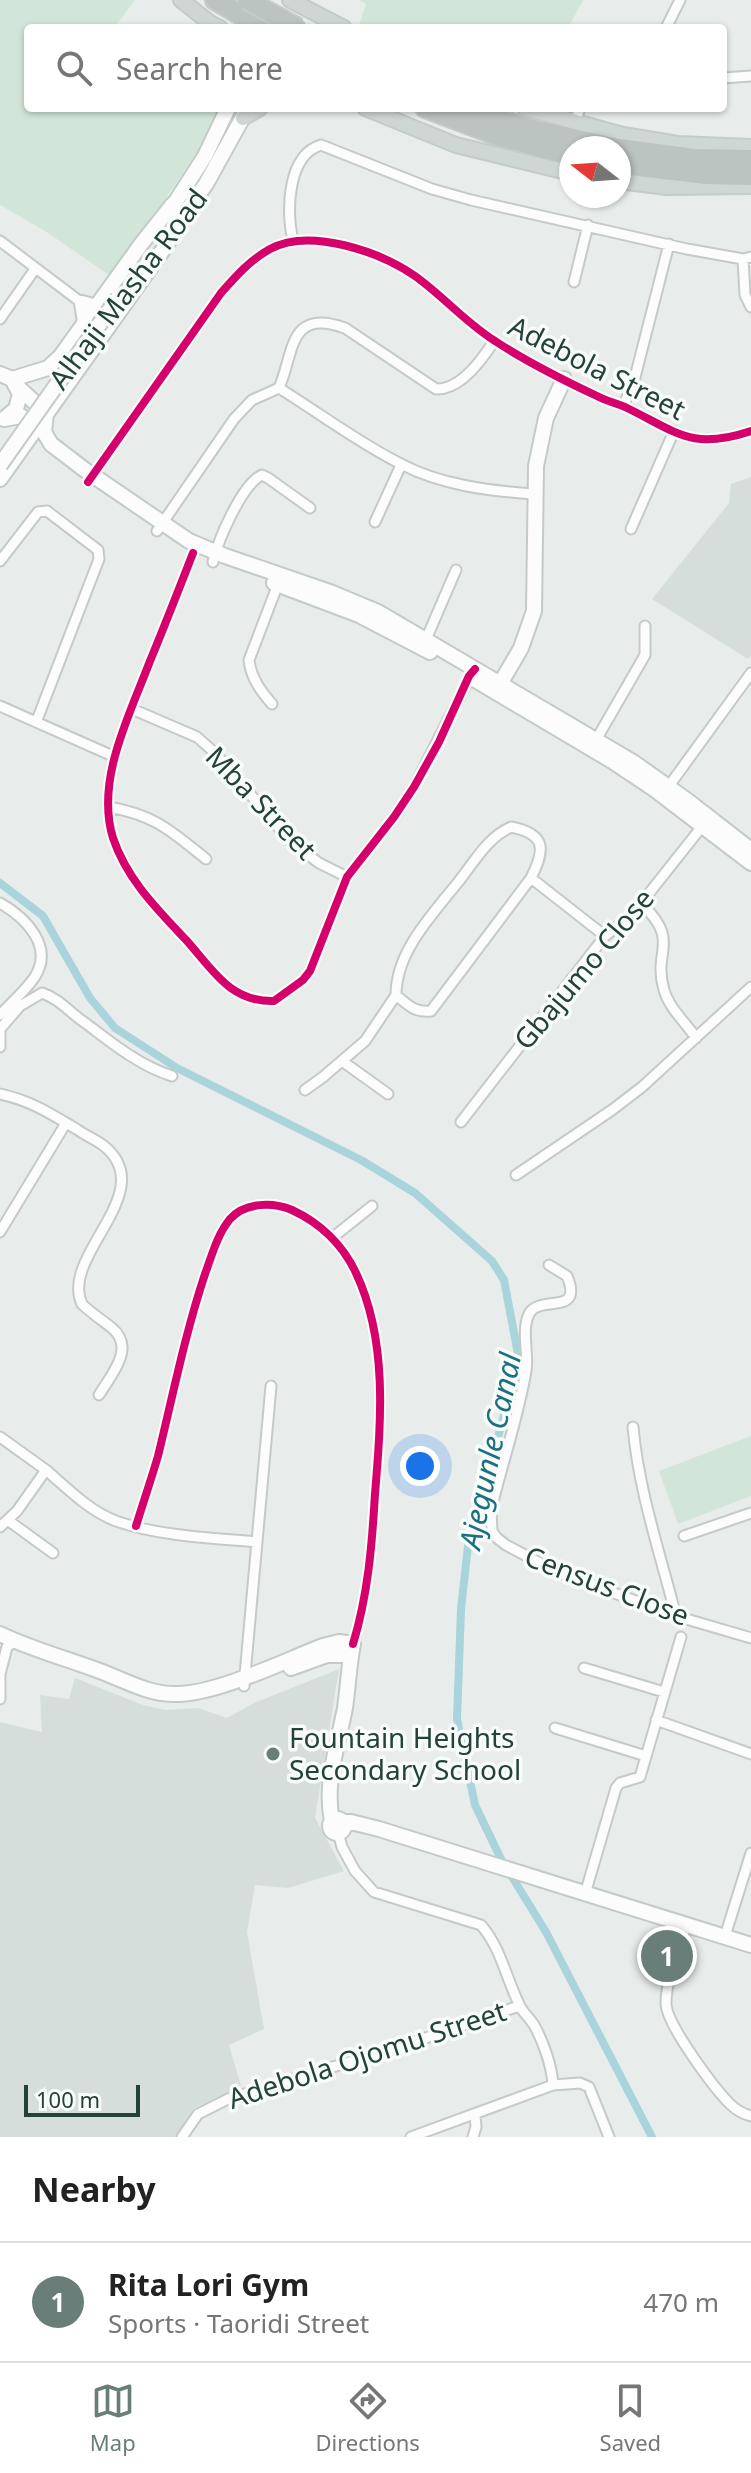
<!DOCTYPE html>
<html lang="en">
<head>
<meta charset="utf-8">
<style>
	body { margin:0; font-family:"Noto Sans",sans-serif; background:#f6f6f6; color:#222 }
	.compass { position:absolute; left:559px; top:136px; width:72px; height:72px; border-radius:50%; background:#fff; box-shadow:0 2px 6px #0004; rotate:287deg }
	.scale { position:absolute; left:24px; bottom:20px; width:116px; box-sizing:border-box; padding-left:8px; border:4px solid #24423a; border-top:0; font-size:22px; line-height:28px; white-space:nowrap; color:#24423a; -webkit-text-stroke:6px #f7fbf9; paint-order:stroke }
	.you { position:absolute; left:420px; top:1466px; width:28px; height:28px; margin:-20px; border:6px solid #fff; border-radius:50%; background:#1a73e8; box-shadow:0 0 0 12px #1a73e833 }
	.badge { display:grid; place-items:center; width:52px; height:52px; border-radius:50%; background:#697e78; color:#fff; font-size:26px; font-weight:700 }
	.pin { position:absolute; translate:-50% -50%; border:4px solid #fff; box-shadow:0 2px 8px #0006 }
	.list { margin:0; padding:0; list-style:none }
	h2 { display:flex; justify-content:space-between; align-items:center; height:104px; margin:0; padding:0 32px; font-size:34px }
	h2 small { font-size:26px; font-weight:400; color:#767676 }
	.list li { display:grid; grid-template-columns:52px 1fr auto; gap:24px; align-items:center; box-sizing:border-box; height:120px; padding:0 32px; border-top:2px solid #e0e0e0 }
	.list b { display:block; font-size:30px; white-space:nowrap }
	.list p { margin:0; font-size:26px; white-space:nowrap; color:#767676 }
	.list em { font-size:26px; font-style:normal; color:#767676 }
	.icon { flex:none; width:44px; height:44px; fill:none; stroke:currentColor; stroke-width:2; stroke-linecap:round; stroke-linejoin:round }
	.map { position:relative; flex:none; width:751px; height:2137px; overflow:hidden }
	.search { position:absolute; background:#fff; box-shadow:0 2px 6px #0004; left:24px; right:24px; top:24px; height:88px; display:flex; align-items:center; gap:20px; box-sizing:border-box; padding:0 28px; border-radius:8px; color:#767676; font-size:30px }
	.sheet { height:224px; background:#fff }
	nav { display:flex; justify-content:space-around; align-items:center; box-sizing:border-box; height:112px; border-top:2px solid #e0e0e0; background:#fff; font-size:22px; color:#767676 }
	nav a { display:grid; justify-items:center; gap:4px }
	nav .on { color:#697e78 }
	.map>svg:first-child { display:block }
	.built { fill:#d6dedb }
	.green { fill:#d1e6d8 }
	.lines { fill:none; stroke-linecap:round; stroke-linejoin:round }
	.canal { stroke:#a9d4db; stroke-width:8 }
	.street-casing { stroke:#c5cac8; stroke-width:13 }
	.secondary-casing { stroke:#c3cbc8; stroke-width:18 }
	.primary-casing { stroke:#c3ccc9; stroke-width:18 }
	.highway-casing { stroke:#c3ccc9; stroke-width:22 }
	.street { stroke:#fcfcfc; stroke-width:9 }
	.secondary { stroke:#fcfcfc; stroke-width:14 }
	.primary { stroke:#cfd7d5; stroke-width:14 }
	.highway { stroke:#bcc4c2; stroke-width:18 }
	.secondary-bridge-casing { stroke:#c3cbc8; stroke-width:18; stroke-linecap:butt }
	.highway-bridge-casing { stroke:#c3ccc9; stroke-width:22; stroke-linecap:butt }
	.secondary-bridge { stroke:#fcfcfc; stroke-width:14 }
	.highway-bridge { stroke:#bcc4c2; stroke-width:18 }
	.cycleway-casing { stroke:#f7fbf9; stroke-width:13 }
	.cycleway { stroke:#d6006c; stroke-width:8 }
	.poi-dot { fill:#697e78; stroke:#f7fbf9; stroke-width:3 }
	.labels { text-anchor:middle; stroke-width:7; stroke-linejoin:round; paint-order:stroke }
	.street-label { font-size:28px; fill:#24423a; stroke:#f7fbf9 }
	.poi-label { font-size:28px; fill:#24423a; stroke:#f7fbf9; text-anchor:start }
	.water-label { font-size:30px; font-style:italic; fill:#1c6f80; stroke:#f7fbf9 }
</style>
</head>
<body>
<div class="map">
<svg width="751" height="2137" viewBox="0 0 751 2137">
	<rect width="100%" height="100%" fill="#e8edeb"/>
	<path class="built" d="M751,477V655L748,659L652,599L729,503L731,484Z
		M339,1669L315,1818L344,1871L288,1888L255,1885L247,1932L264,2029L229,2045L241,2086L194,2108L176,2137H0V1722L42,1732L40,1695L69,1699L75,1678L143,1705L166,1710L198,1708L227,1718L254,1703Z"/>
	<path class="green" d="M0,0H135L114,28H28V108H219L208,136L112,277L45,231L0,205Z
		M359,0H583L568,28H358L366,4Z
		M751,1436V1496L678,1524L659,1471Z"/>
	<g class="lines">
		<path class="canal" d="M0,883L43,916L90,998L115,1028L177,1068L361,1160L415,1193L492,1261L504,1280L518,1354L515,1375L468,1546L461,1609L457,1719L475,1805L501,1859L546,1932L652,2137"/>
		<defs>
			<path id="street" d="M666,28L680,0
				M723,78L751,76
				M575,122L580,108
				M293,240C286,213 287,155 321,145L432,189L471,200L687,249L743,259L751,257
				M0,241L82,303
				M743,259L745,295L751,307
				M574,282L588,225
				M0,319L35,269
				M279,388C294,354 288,307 345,328L436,389C460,390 482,360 494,341
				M279,388C319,413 359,443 401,464C441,485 489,491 534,494
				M623,406L633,385L669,244
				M88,482L221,293C236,276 250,260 270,249C310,227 380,252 415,276C443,296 466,323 495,341C527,362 563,380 597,396C606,401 616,403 625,407C677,432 691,451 751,431
				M375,522L401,465
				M631,529L674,431
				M157,531L234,419L252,400L279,388
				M193,553C179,589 165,625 150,661C130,714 95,780 113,838C127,880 158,910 187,941C213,970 230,1002 274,1001L303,980L310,971L347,877L394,817L414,787L473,671
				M0,561L38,512L47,511L98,550L99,559L37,720
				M213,562C218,540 242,484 262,475L268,478L310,508
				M424,644L456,570
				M272,704C260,690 251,678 249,660L278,584
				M0,706L115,757
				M132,709L197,737L215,753L291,842L319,863L347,877
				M596,740L645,655V626
				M666,790L751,673
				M109,807C155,815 171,831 206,859
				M511,827C547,834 545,850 531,878L431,1011C415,1013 408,1005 396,995C396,951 433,914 459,881C475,861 487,838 511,827Z
				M531,878L605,936
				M0,903C26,918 55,947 34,978C25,991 11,1003 0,1015
				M641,903C682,943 652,949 664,990C669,1008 686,1023 696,1038
				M0,1029L20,1006L42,993C60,999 69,1012 84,1022C112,1043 138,1065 172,1076
				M0,1033V1047
				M342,1061L388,1094
				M305,1090L323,1077L365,1041L396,995
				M0,1094C32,1101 51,1114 78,1130C86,1136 97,1140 104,1146C161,1192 59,1256 82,1304C91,1313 102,1320 112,1328C136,1348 111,1375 99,1395
				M461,1122L605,936L631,916L704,824
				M516,1175L612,1110L642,1087L751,987
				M0,1232L66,1123
				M332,1238L372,1206
				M549,1265L567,1276C584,1317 539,1294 529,1314C521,1330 529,1354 526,1371C518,1418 502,1464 491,1510L492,1531L497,1538L506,1545L555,1571L676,1616L751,1638
				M633,1427C639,1492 660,1553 676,1616
				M0,1437L46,1470L17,1511L0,1527
				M46,1470C67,1488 89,1511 116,1521C158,1536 212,1538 256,1542
				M9,1521L53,1553
				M136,1526C143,1503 151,1480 158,1456C173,1395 185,1334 205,1274C212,1255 217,1235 230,1219C245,1202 273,1202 292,1210C320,1223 343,1245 356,1273C388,1341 381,1421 375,1494C372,1545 368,1595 353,1644
				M684,1536L751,1513
				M584,1668L664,1692
				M0,1674L7,1647L15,1641
				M244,1686L271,1386
				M0,1699V1675
				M656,1720L751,1754
				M555,1728L646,1756
				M338,1833L342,1847L355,1871L374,1892L481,1925C501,1948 506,1978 519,2004C522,2012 529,2017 534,2025C543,2041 552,2066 553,2085
				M585,1894L616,1788L620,1783L640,1777L681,1637
				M686,1925C679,1949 666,1978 666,2004C667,2025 714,2088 730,2104C736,2110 743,2114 751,2116
				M725,1936L751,1853
				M182,2137L198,2114L228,2099L405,2045L519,2006
				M411,2137L553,2085L580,2083L589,2087L609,2137
				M473,2137L476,2127L475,2115"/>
			<path id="secondary" d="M169,212L205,156L228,108
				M180,220L206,184L248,108
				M85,322L82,303L96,307
				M0,374L12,379L20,394L16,409L4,419
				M12,379L48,368L60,357L142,243L173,204
				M17,386L46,413L44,432L51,444L85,470L189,541L225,556L330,592L378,612L633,762L688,801L751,850
				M4,419L21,416L35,431
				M0,479L165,247L186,214
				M274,583L359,615L430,652
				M472,678L612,761L654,789L751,863
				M500,684L521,648L534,611L536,466L546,418L564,379
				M0,1634C31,1649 65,1658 97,1670C125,1680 148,1695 178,1694C219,1693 284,1661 323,1646L339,1642L353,1644C349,1665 348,1687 345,1708C338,1745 324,1783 332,1821
				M291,1668L327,1655H351
				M330 1826a7 7 0 1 1 14 0a7 7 0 1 1-14 0Z
				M343,1822H351L379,1829L751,1945"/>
			<path id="primary" d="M181,0L210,23L220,28
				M290,0L344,28
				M365,108L456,145L571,173
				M525,108L623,135L678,144L751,147
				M243,118L260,108
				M619,181L667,187L751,186"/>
			<path id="highway" d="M215,0L263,28
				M425,108L501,137L571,156
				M466,108L527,128L618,148
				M619,148L694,158L751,159
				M619,164L705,175L751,176"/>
		</defs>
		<use href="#street" class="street-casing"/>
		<use href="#secondary" class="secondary-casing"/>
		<use href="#primary" class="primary-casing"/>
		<use href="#highway" class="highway-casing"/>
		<use href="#street" class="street"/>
		<use href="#secondary" class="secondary"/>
		<use href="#primary" class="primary"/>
		<use href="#highway" class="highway"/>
		<defs>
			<path id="secondary-bridge" d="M0,465L118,298"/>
			<path id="highway-bridge" d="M247,0L298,28"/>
		</defs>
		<use href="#secondary-bridge" class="secondary-bridge-casing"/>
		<use href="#highway-bridge" class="highway-bridge-casing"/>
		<use href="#secondary-bridge" class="secondary-bridge"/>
		<use href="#highway-bridge" class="highway-bridge"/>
		<defs>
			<path id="cycleway" d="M88,482L221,293C236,276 250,260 270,249C310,227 380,252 415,276C443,296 466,323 495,341C527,362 563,380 597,396C606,401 616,403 625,407C677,432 691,451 751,431
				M193,553C179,589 165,625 150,661C130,714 95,780 113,838C127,880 158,910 187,941C213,970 230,1002 274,1001L303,980L310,971L347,877L394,817L414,787L439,742L469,676L475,669
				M136,1526C143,1503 151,1480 158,1456C173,1395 185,1334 205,1274C212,1255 217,1235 230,1219C245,1202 273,1202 292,1210C320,1223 343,1245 356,1273C388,1341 381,1421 375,1494C372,1545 368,1595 353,1644"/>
		</defs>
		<use href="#cycleway" class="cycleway-casing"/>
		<use href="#cycleway" class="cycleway"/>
	</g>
	<circle class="poi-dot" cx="273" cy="1754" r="8"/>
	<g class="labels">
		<g class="street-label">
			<text transform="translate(128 289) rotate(-53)" y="10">Alhaji Masha Road</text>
			<text transform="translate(597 368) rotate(27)" y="10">Adebola Street</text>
			<text transform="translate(261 803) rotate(46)" y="10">Mba Street</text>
			<text transform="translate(584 969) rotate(-50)" y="10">Gbajumo Close</text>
			<text transform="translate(607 1586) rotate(21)" y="10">Census Close</text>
			<text transform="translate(367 2055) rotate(-18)" y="10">Adebola Ojomu Street</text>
		</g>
		<g class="poi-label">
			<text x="289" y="1748">Fountain Heights<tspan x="289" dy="32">Secondary School</tspan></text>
		</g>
		<g class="water-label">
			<text transform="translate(491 1451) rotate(-78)" y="10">Ajegunle Canal</text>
		</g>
	</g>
</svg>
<svg class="compass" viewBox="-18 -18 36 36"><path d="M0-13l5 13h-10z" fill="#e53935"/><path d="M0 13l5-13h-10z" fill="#767676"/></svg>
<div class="scale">100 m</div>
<div class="you"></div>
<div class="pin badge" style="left:667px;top:1956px">1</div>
<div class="search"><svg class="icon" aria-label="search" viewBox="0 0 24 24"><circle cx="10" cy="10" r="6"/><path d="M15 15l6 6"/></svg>Search here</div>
</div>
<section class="sheet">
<h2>Nearby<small></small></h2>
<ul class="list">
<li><span class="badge">1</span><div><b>Rita Lori Gym</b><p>Sports · Taoridi Street</p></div><em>470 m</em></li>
</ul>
</section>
<nav>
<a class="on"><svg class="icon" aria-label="map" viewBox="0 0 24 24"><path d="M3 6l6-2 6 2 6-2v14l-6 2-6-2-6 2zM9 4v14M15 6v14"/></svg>Map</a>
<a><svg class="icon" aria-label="directions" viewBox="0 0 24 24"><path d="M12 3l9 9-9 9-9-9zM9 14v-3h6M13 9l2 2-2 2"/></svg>Directions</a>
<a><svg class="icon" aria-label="saved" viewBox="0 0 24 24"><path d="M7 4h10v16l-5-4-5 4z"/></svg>Saved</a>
</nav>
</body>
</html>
